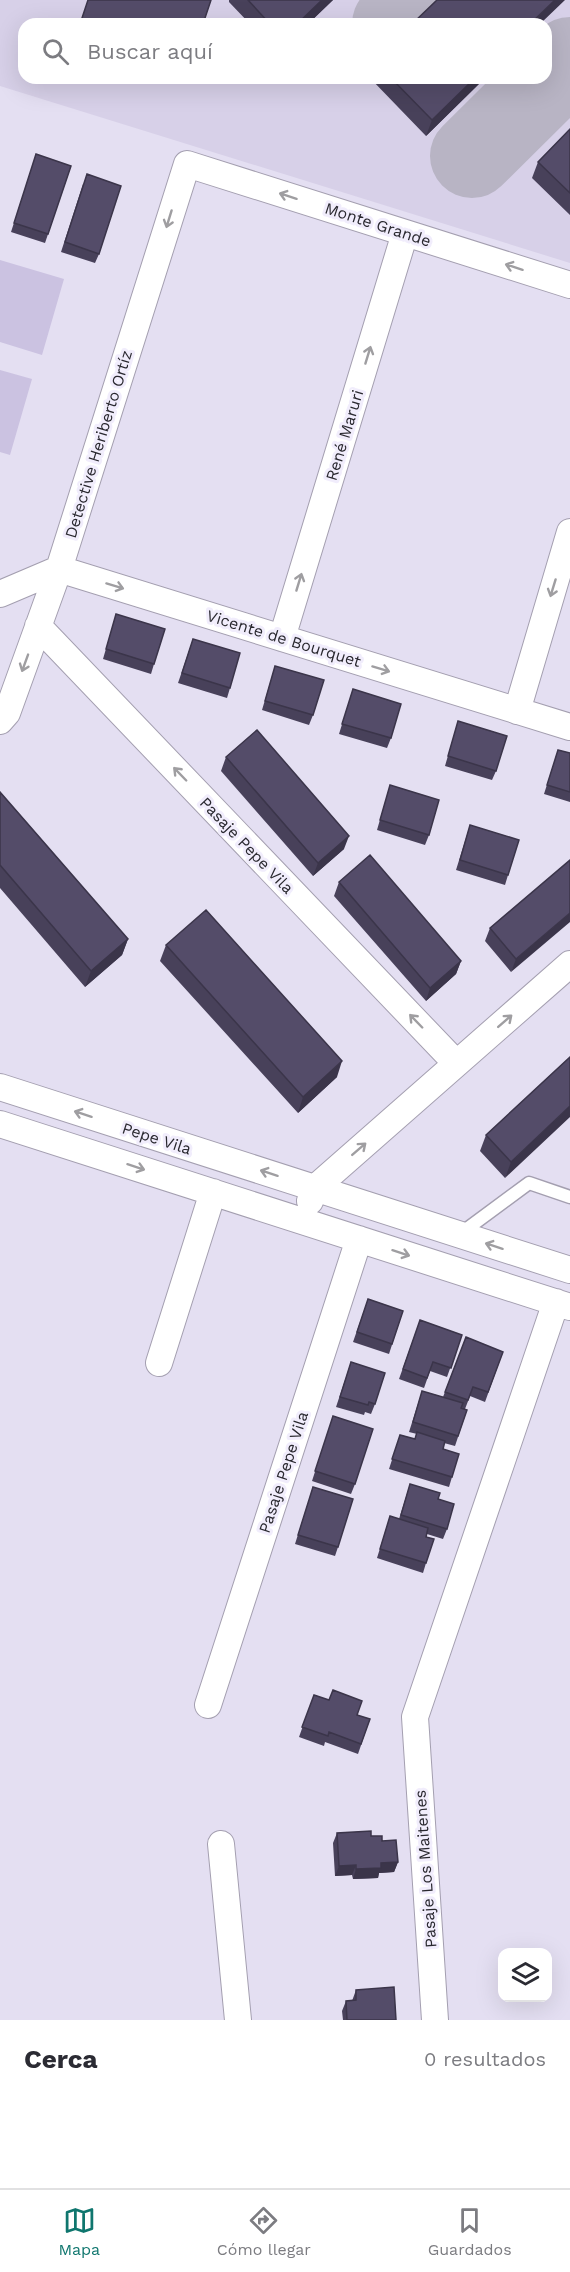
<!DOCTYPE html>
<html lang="es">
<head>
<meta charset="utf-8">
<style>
	body { margin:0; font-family:"Work Sans",sans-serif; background:#f7f7f7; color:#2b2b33 }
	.controls { position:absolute; right:18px; bottom:18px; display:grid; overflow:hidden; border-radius:12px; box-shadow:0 6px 24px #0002 }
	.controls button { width:54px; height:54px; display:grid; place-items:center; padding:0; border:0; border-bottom:2px solid #e1e1e2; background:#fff; color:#2b2b33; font:30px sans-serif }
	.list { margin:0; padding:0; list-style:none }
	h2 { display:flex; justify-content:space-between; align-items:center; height:78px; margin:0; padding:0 24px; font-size:26px }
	h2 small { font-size:20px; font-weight:400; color:#7c7c81 }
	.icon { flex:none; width:33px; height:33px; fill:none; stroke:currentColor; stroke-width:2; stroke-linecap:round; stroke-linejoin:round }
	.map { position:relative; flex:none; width:570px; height:2020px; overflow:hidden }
	.search { position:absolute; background:#fff; box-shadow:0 6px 24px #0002; left:18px; right:18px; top:18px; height:66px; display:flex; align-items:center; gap:15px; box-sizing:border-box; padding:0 21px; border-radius:18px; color:#7c7c81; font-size:22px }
	.sheet { height:168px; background:#fff }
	nav { display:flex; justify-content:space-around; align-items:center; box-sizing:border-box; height:84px; border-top:2px solid #e1e1e2; background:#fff; font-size:16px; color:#7c7c81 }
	nav a { display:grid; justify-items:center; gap:3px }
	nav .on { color:#0f766e }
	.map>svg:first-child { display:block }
	.built { fill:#d7d0e8; fill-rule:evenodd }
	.green { fill:#cbc2e1 }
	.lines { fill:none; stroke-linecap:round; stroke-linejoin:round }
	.taxiway { stroke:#b8b4c4; stroke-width:84 }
	.lane-casing { stroke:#a49fb0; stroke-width:15 }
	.street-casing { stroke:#a49fb0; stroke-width:28 }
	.lane { stroke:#fff; stroke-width:12 }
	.street { stroke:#fff; stroke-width:26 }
	.wall { fill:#48415a }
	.shaded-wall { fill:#3b354a }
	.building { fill:#544c69; stroke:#3b354a; stroke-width:1.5 }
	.oneway { stroke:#9f9ea1 }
	.labels { text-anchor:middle; stroke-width:6; stroke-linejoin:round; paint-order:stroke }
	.street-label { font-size:16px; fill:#29282f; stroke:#f1edfc }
</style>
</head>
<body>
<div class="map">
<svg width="570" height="2020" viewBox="0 0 570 2020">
	<rect width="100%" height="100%" fill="#e4dff2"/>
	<path class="built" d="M0,0H570V263L0,86ZM24,24H546V78H24Z"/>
	<path class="green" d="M0,260L64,279L42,355L0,342Z
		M0,370L32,379L10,455L0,452Z"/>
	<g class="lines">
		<path class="taxiway" d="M394,24L417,0
			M472,156L570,59"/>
		<defs>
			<path id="lane" d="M460,1234L529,1183L570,1197"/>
			<path id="street" d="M0,594L59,569L570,727
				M38,626L456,1063
				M282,638L405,233
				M517,711L570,532
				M0,721L7,713L59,569L187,164L570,285
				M0,1087L570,1270
				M0,1124L570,1307
				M310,1201L315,1188L570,964
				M159,1363L213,1192
				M208,1705L359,1239
				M221,1844L238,2020
				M435,2020L415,1717L556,1302"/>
		</defs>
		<use href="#lane" class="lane-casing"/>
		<use href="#street" class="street-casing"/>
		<use href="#lane" class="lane"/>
		<use href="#street" class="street"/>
	</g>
	<path class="wall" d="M229,0H333L308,24H250L229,2Z
		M168,78H186L184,83Z
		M370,78H485L426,136Z
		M570,129V215L532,178L538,162Z
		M33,164L71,166L45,243L11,232Z
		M83,184L99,254L95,263L61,252Z
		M116,614L154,664L151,674L103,659Z
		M193,639L230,688L227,698L178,683Z
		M275,666L313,715L309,725L262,710Z
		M353,689L391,738L387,748L339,734Z
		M458,721L496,771L492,780L445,766Z
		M558,750L570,753V802L544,794Z
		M226,757L344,849L313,876L221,771Z
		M390,785L429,835L425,845L377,830Z
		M0,792L128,939L122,955L85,987L0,888Z
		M470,825L508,875L505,885L456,870Z
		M570,860L511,972L485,941L490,928Z
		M339,882L461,961L456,974L426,1001L334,896Z
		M166,945L337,1077L298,1113L160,961Z
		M570,1057L505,1178L480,1151L486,1135Z
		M368,1299L403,1311L389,1354L353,1342Z
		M420,1320L462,1335L447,1377L430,1371L424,1388L399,1379Z
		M466,1337L503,1352L485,1402L470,1396L465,1409L467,1410L455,1446L444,1443L443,1449L452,1477L449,1487L389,1469L400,1435L415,1439L417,1434L409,1432L422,1391L443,1397Z
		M351,1362L375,1404L371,1414L365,1412L364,1415L336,1407Z
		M333,1416L355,1484L351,1494L312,1481Z
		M410,1484L438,1499L447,1529L443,1539L427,1534L426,1537V1563L423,1573L377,1558L390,1516L399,1519Z
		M313,1487L338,1547L335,1556L295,1544Z
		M314,1695L357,1715L370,1719L358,1754L325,1742L324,1746L299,1737Z
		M337,1833L371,1836L382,1841L398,1862L394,1872L379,1873L378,1878L353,1879L352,1875L335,1876L333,1843Z
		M356,1990L396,2020H343L342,2011L346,2001H352Z"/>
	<path class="shaded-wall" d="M322,0H333L308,24H297Z
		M555,0H565L540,24H530Z
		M475,78H485L426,136L432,120Z
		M349,836L344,849L313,876L318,863Z
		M570,913V922L511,972L516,959Z
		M128,939L122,955L85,987L91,971Z
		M461,961L456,974L426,1001L430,988Z
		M342,1061L337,1077L298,1113L303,1097Z
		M570,1106V1117L505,1178L511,1162Z
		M398,1862L394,1872L379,1873L378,1878L353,1879L356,1869L381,1863Z
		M356,1865L352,1875L335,1876L339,1866Z"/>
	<path class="building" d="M88,0H211L203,24H80Z
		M248,0H322L297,24H270Z
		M437,0H555L530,24H412Z
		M391,78H475L432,120Z
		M570,129V193L538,162Z
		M36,154L71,166L48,234L14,223Z
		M87,174L121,186L99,254L65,242Z
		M116,614L165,629L154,664L106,649Z
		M193,639L240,653L230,688L182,673Z
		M275,666L324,680L313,715L265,701Z
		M353,689L401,704L391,738L342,724Z
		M458,721L507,736L496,771L448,756Z
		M257,730L349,836L318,863L226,757Z
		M558,750L570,753V792L547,785Z
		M390,785L439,800L429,835L380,820Z
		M0,792L128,939L91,971L0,865Z
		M470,825L519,840L508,875L460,860Z
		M370,855L461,961L430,988L339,882Z
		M570,860V913L516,959L490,928Z
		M206,910L342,1061L303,1097L166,945Z
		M570,1057V1106L511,1162L486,1135Z
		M368,1299L403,1311L392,1344L357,1332Z
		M420,1320L462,1335L451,1368L433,1362L427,1378L403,1369Z
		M466,1337L503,1352L488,1392L473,1387L468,1400L445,1392Z
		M351,1362L385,1373L375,1404L369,1402L368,1405L340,1397Z
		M422,1391L463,1403L461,1408L467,1410L458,1436L413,1422Z
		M333,1416L373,1429L355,1484L315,1471Z
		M417,1432L445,1441L443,1449L459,1454L452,1477L392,1459L400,1435L415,1439Z
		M410,1484L440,1493L438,1499L454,1504L447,1529L401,1515Z
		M313,1487L353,1499L338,1547L298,1535Z
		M390,1516L428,1528L426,1537L434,1539L426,1563L380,1549Z
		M333,1690L362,1701L357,1715L370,1719L361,1744L329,1732L328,1736L302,1727L314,1695L329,1700Z
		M371,1831V1836H382V1841L396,1840L398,1862L381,1863V1868L356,1869V1865L339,1866L337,1833Z
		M394,1987L396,2020H347L346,2001L356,2000V1990Z"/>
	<defs><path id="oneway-shaft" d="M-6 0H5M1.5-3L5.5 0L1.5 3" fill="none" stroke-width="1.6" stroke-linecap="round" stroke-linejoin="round" transform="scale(1.5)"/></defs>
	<g class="oneway">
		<use href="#oneway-shaft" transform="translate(288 196) rotate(-162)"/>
		<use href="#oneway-shaft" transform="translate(169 219) rotate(107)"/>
		<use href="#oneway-shaft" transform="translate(514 267) rotate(-162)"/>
		<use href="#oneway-shaft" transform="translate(368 355) rotate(-73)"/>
		<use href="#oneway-shaft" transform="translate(299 582) rotate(-73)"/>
		<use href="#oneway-shaft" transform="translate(115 586) rotate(17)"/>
		<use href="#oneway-shaft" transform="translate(553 588) rotate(107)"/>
		<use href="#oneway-shaft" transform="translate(25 663) rotate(110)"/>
		<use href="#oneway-shaft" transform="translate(381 669) rotate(17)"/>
		<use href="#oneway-shaft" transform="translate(180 774) rotate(-134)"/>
		<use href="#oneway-shaft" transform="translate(416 1021) rotate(-134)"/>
		<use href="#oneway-shaft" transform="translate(505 1021) rotate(-41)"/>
		<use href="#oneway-shaft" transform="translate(83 1114) rotate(-162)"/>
		<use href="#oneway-shaft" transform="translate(359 1149) rotate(-41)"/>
		<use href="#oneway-shaft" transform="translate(136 1167) rotate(18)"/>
		<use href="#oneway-shaft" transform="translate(269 1173) rotate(-162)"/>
		<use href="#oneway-shaft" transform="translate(494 1246) rotate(-162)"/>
		<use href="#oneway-shaft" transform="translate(401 1253) rotate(18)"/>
	</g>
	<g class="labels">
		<g class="street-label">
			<text transform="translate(378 224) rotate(18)" y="6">Monte Grande</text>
			<text transform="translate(344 435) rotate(-73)" y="6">René Maruri</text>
			<text transform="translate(98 444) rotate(-73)" y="6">Detective Heriberto Ortíz</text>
			<text transform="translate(284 638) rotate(17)" y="6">Vicente de Bourquet</text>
			<text transform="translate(247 845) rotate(46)" y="6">Pasaje Pepe Vila</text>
			<text transform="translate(157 1138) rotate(18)" y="6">Pepe Vila</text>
			<text transform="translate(283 1472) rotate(-72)" y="6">Pasaje Pepe Vila</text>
			<text transform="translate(425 1869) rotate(-94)" y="6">Pasaje Los Maitenes</text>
		</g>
	</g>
</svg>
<div class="controls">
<button><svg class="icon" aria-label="layers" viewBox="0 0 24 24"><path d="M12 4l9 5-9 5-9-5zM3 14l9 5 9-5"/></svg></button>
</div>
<div class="search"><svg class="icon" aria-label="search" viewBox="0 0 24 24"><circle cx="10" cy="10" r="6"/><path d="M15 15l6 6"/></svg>Buscar aquí</div>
</div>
<section class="sheet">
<h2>Cerca<small>0 resultados</small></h2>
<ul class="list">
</ul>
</section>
<nav>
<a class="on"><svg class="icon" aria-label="map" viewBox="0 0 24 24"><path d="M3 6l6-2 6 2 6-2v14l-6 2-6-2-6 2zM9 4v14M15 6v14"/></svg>Mapa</a>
<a><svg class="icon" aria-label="directions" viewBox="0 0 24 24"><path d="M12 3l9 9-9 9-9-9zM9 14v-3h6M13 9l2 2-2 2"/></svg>Cómo llegar</a>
<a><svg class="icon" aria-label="saved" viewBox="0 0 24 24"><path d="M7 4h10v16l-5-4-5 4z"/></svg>Guardados</a>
</nav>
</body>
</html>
